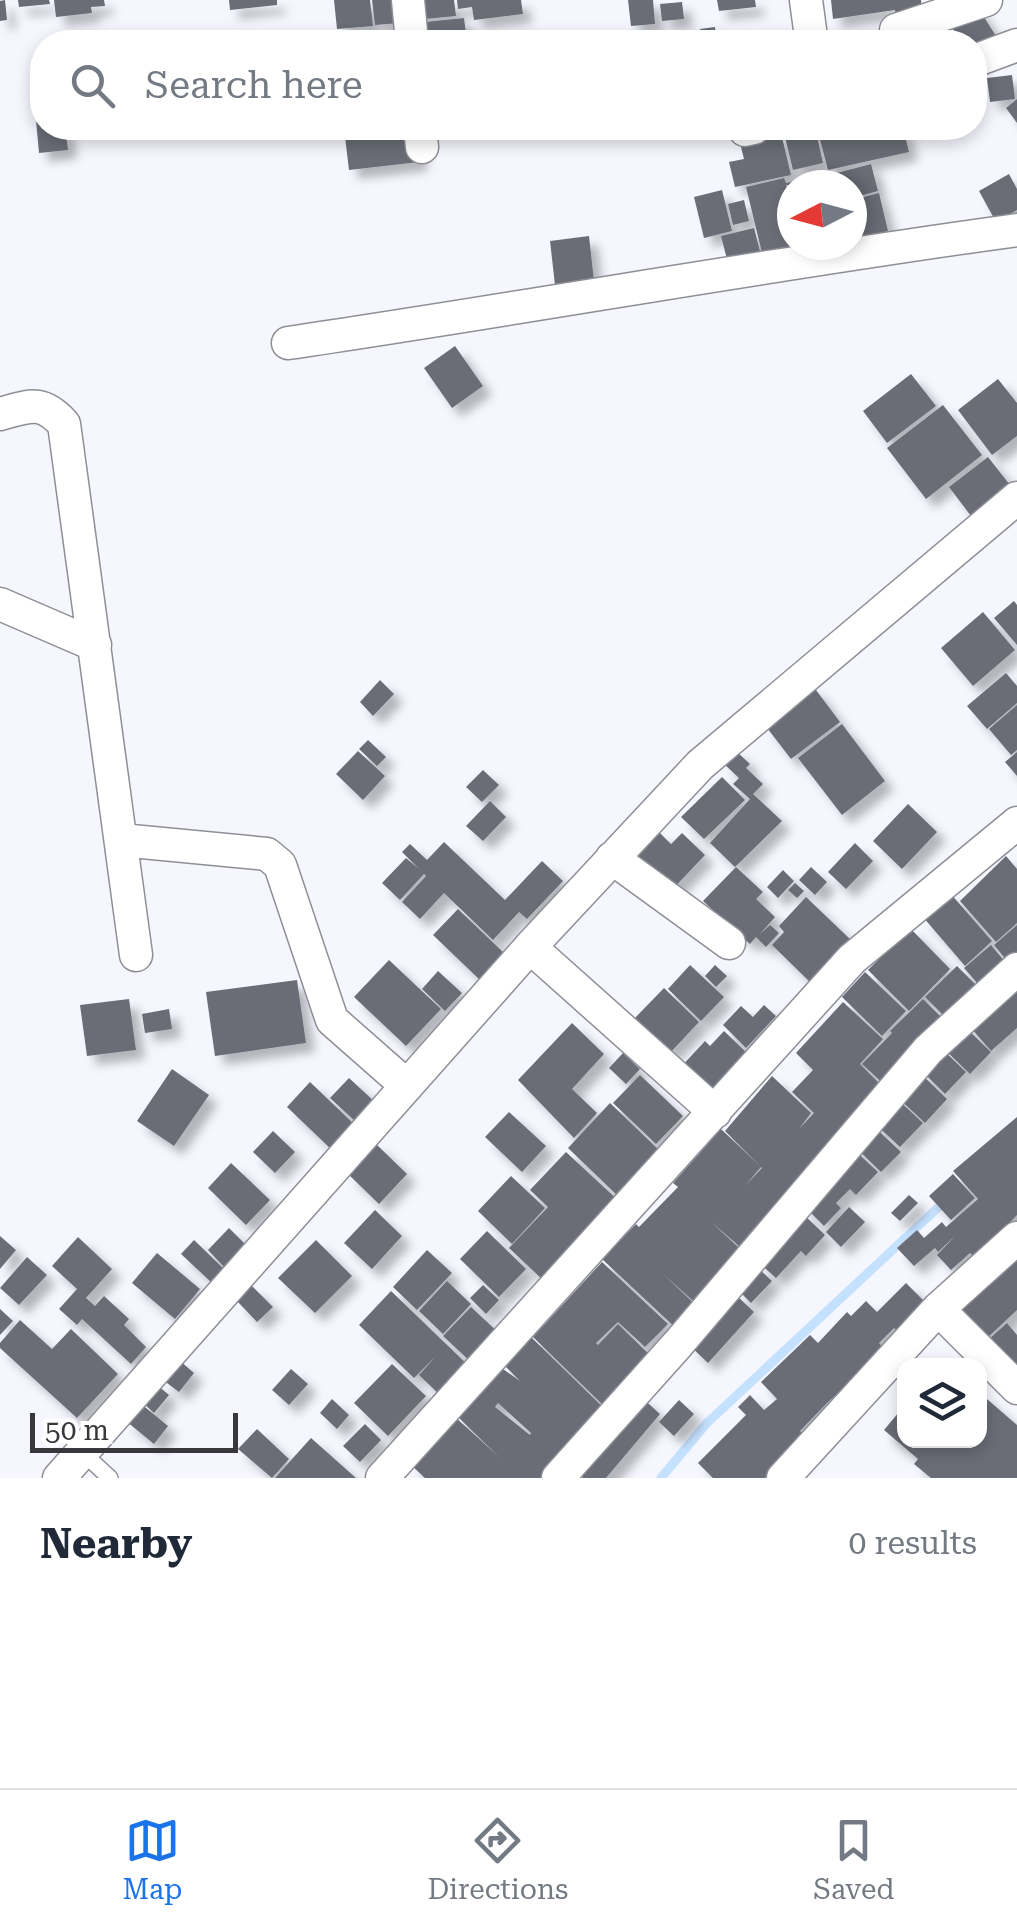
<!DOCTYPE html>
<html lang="en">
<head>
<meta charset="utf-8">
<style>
	body { margin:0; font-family:"Roboto Serif",serif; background:#f2f2f3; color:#1f2937 }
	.controls { position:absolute; right:30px; bottom:30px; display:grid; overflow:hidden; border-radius:20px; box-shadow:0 5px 15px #0003 }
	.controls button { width:90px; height:90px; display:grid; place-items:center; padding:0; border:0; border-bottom:2px solid #e0e1e3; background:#fff; color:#1f2937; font:50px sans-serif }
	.compass { position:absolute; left:777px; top:170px; width:90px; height:90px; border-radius:50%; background:#fff; box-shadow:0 5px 15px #0003; rotate:264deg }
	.scale { position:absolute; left:30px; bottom:25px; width:208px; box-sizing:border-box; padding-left:10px; border:5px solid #38383c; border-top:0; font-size:28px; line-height:35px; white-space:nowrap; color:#38383c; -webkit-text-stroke:8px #fff; paint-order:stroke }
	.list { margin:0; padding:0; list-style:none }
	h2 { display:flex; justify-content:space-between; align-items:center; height:130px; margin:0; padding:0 40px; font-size:42px }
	h2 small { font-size:32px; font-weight:400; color:#747a83 }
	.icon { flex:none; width:55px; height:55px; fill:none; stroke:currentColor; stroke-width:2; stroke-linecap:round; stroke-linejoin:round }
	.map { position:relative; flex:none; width:1017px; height:1478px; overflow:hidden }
	.search { position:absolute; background:#fff; box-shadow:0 5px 15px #0003; left:30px; right:30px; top:30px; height:110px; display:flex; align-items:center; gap:25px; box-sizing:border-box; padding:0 35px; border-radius:40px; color:#747a83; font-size:38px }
	.sheet { height:310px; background:#fff }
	nav { display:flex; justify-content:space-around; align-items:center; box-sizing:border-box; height:140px; border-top:2px solid #e0e1e3; background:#fff; font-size:28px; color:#747a83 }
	nav a { display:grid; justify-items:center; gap:5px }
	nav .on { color:#1a73e8 }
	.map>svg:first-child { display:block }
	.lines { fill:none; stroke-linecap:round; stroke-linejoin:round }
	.stream { stroke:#c4e1ff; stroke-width:9 }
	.building { fill:#6a6d76; fill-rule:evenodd; filter:url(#shadow) }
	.service-casing { stroke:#8e8e97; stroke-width:18 }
	.minor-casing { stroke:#8e8e97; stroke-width:35 }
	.service { stroke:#fff; stroke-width:15 }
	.minor { stroke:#fff; stroke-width:32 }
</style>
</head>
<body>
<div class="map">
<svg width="1017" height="1478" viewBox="0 0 1017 1478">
	<defs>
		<filter id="shadow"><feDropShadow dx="9" dy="9" stdDeviation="5" flood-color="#0004"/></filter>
	</defs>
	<rect width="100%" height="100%" fill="#f6f6ff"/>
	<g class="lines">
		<path class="stream" d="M661,1478L706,1424L945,1201"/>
	</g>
	<path class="building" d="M5,0L7,20L0,21V1Z
		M18,0H49L50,4L19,7Z
		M54,0H104L105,6L91,7L92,13L56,17Z
		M229,0H277V5L230,10Z
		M334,0H370L373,26L337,29Z
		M372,0H398L400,23L375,25Z
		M411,0H454L456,16L414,20Z
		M457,0H521L523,14L474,20L472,7L458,9Z
		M628,0H653L655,24L631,26Z
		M717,0H755L756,7L719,11Z
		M831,0H921L923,19L896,21L895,10L833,19Z
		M682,2L684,19L662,21L660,4Z
		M977,6L996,36L974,49V42H961L949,23Z
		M464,18L467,42H417L415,23Z
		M715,27L716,39L701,41L700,29Z
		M42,55V100H37L32,57Z
		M1012,75L1015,99L990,102L987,78Z
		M1017,99V123L1006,108Z
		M36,120H42V128H65L68,150L39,153Z
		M344,128H416L419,162L349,170Z
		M790,128H815L823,163L793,170L783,129Z
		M817,128H903L909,152L828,170Z
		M781,133L791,175L735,187L729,162L744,159L740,143Z
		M871,164L878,191L852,198V185H836L833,174Z
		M828,173L831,185H786L792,209V245H807L763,257L746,187L784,178L786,183Z
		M1009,174L1017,189V210L996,222L979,191Z
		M722,190L732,231L704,238L694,197Z
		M879,193L888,231L852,240V200Z
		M744,200L749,221L733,225L728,204Z
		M754,228L762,259L729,267L721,236Z
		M589,236L594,281L555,285L550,241Z
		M455,346L483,386L452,408L424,368Z
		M911,374L936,406L887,443L863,411Z
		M998,379L1017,403V436L992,455L958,410Z
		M943,405L982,455L926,499L887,448Z
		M988,457L1010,485L971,516L949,487Z
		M1014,601L1017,605V645L994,618Z
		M983,612L1015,650L973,686L941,648Z
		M1006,673L1017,686V703L987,729L967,706Z
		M380,680L394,694L373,716L360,702Z
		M813,686L840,722L791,759L764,724Z
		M1017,705V750L1011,755L989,729Z
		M842,724L885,781L842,815L798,758Z
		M368,740L386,757L377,766L359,749Z
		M735,750L750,764L746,768L763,784L753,794L782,821L735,867L710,843L750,799L733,784L739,778L723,763Z
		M358,751L385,776L363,800L336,774Z
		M1017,752V776L1005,762Z
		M483,770L499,785L482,802L466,787Z
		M722,777L745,800L704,839L681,817Z
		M490,801L506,817L483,841L466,826Z
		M908,804L937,832L902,869L873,841Z
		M660,833L671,844L682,833L705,855L669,893L634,860Z
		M444,842L505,900L542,861L563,881L527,919L519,912L493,940L444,893L420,919L402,902L426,876L424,874L400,900L382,883L406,858L419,869L402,852L410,844L427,860Z
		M855,843L873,861L846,889L828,872Z
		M1006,856L1017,869V923L996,942L960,901Z
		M736,867L763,892L756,899L775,917L760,934L770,925L779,933L766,947L756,937L750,944L703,901Z
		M811,867L827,882L815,895L799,880Z
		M783,870L794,881L778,898L767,887Z
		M795,883L804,891L797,898L788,890Z
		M950,893L992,941L965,966L923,917Z
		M806,897L851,940L811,983L772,945L784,932L779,926Z
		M458,909L505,954L480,980L433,935Z
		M1017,925V963L1012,967L994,945Z
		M910,928L950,969L909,1011L868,970Z
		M991,945L1011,969L985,992L964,968Z
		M389,960L441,1009L406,1046L354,997Z
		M690,965L724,997L701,1021L668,989Z
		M715,965L727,976L716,987L705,976Z
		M957,966L983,992L951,1023L925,997Z
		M438,971L462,993L445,1011L422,989Z
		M865,972L906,1011L882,1036L842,997Z
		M1017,975V1028L991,1051L964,1020Z
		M297,980L306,1043L215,1056L206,992Z
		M664,988L699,1022L669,1054L633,1020Z
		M129,999L136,1050L87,1056L80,1005Z
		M923,999L948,1024L890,1090L862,1064L892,1033L890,1031Z
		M843,1002L883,1039L860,1064L889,1093L747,1253L710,1221L750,1258L702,1309L662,1273L700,1309L679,1331L602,1259L636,1224L639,1227L678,1187L673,1183L721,1129L761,1167L745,1186L762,1168L725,1131L772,1076L811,1113L799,1129L814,1113L792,1092L813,1070L796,1053Z
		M764,1005L776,1016L746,1048L723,1025L741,1006L753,1017Z
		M169,1009L172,1029L145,1033L142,1014Z
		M572,1023L604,1054L572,1089L597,1113L574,1138L518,1080Z
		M962,1024L991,1052L970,1074L941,1046Z
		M724,1031L748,1054L713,1101L679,1069L705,1041L710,1046Z
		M940,1047L966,1072L945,1094L920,1069Z
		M623,1053L640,1069L626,1084L609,1068Z
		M172,1069L209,1095L174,1146L137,1121Z
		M916,1069L947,1099L925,1123L894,1094Z
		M640,1075L683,1116L656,1144L613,1103Z
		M349,1078L375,1102L356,1122L330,1098Z
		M310,1082L356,1126L333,1151L287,1107Z
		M894,1096L923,1123L900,1147L871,1120Z
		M610,1103L661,1152L619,1197L568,1148Z
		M509,1112L546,1146L522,1172L485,1137Z
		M1017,1117V1215L975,1258L970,1253L951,1270L937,1255L955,1236L938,1252L935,1248L914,1266L897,1248L917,1230L924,1238L942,1222L946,1227L978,1199L953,1171Z
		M869,1122L901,1152L881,1172L850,1142Z
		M273,1131L295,1152L275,1173L253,1152Z
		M375,1143L407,1174L379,1204L347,1173Z
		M850,1146L878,1172L856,1195L850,1189L836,1203L841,1208L824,1226L800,1202Z
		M566,1152L621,1203L544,1281L509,1248L548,1207L530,1190Z
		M231,1163L270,1200L246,1225L208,1188Z
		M953,1174L975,1198L951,1220L929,1196Z
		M511,1176L545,1208L512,1244L478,1211Z
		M909,1195L918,1203L900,1221L891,1213Z
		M849,1207L865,1222L841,1247L826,1232Z
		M375,1210L402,1236L372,1269L344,1243Z
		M801,1212L825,1235L806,1256L801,1251L776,1278L758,1262Z
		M229,1228L247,1246L225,1268L208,1250Z
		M487,1231L526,1269L499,1297L460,1259Z
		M0,1236L16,1250L0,1269Z
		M78,1237L112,1269L86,1298L95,1306L104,1296L129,1319L124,1325L146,1347L131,1364L82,1319L77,1325L59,1309L77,1289L52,1266Z
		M194,1240L224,1269L212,1283L181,1254Z
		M316,1240L352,1276L315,1313L278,1278Z
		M427,1250L452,1273L417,1310L393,1287Z
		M157,1253L200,1289L175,1319L132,1283Z
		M27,1257L47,1275L19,1305L0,1288Z
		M1017,1257V1310L983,1342L956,1312Z
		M602,1262L668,1324L645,1347L618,1322L596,1343L598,1345L618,1324L656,1361L609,1411L533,1337Z
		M757,1267L772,1281L751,1303L737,1289Z
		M447,1281L471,1304L443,1334L419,1311Z
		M906,1283L926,1303L898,1332L894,1328L879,1343L885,1350L827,1403L800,1431L804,1435L787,1456L765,1478H713L698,1463L746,1415L738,1407L750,1395L764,1410L777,1399L761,1382L810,1335L818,1343L847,1312L851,1316L866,1301L877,1312Z
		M483,1285L499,1300L486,1314L470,1298Z
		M252,1286L273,1307L257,1322L237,1301Z
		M391,1291L471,1368L443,1398L419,1375L436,1356L414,1378L359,1325Z
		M735,1294L754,1312L708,1363L689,1345Z
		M471,1307L500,1334L473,1364L443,1336Z
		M0,1309L13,1321L0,1335Z
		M20,1320L52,1349L71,1329L118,1374L77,1418L0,1348V1343Z
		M1007,1323L1017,1335V1370L989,1339Z
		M531,1337L609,1413L542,1478H425L411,1465L454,1416L499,1457L458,1417L503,1369L520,1381L504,1365ZM498,1403L531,1433L530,1435L495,1407Z
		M179,1360L194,1373L179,1392L163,1380Z
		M392,1364L426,1396L388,1436L354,1403Z
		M291,1369L308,1384L289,1405L272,1390Z
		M156,1384L169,1395L154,1413L142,1402Z
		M980,1393L1017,1425V1478H931L914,1464L918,1459L884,1430L904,1406V1440H980Z
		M639,1395L660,1414L606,1478H583L572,1468Z
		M332,1399L349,1415L337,1429L320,1413Z
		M679,1400L694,1414L674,1436L659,1422Z
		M140,1403L168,1426L154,1444L126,1421Z
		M365,1424L381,1440L360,1462L343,1446Z
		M257,1429L289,1459L272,1478L238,1449Z
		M311,1438L356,1478H275Z"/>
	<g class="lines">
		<defs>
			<path id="service" d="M82,1452L110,1478"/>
			<path id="minor" d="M408,0L412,42
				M806,0L811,37
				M896,30L986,0
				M974,61L1017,45
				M420,128L422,147
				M745,130L754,128
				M288,343C532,307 774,263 1017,230
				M0,414C30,406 41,399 64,424L136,955
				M0,604L95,645
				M121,840L267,854L280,865L332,1020L407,1086
				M612,858L729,943
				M530,947L715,1112
				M938,1309L1017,1388
				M59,1478L530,947L700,765L1017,498
				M382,1478L852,959L1017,823
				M558,1478L678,1344L928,1050L1017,969
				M783,1478L938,1309L1017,1238"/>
		</defs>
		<use href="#service" class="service-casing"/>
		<use href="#minor" class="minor-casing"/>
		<use href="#service" class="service"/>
		<use href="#minor" class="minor"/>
	</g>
</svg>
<div class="controls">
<button><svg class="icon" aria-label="layers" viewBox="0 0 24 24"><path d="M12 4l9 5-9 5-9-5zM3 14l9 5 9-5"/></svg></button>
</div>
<svg class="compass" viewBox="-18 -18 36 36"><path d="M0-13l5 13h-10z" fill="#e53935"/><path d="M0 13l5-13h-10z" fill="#747a83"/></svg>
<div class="scale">50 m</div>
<div class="search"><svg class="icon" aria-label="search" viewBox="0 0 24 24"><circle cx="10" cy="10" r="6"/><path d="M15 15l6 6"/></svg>Search here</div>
</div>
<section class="sheet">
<h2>Nearby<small>0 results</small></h2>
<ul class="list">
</ul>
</section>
<nav>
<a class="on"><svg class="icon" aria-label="map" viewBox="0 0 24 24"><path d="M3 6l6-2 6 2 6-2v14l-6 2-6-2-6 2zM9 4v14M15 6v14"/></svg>Map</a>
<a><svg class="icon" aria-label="directions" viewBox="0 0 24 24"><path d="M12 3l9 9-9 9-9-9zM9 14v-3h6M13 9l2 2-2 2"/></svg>Directions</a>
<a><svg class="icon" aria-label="saved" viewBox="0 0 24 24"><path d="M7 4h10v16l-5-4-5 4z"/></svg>Saved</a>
</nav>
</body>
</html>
